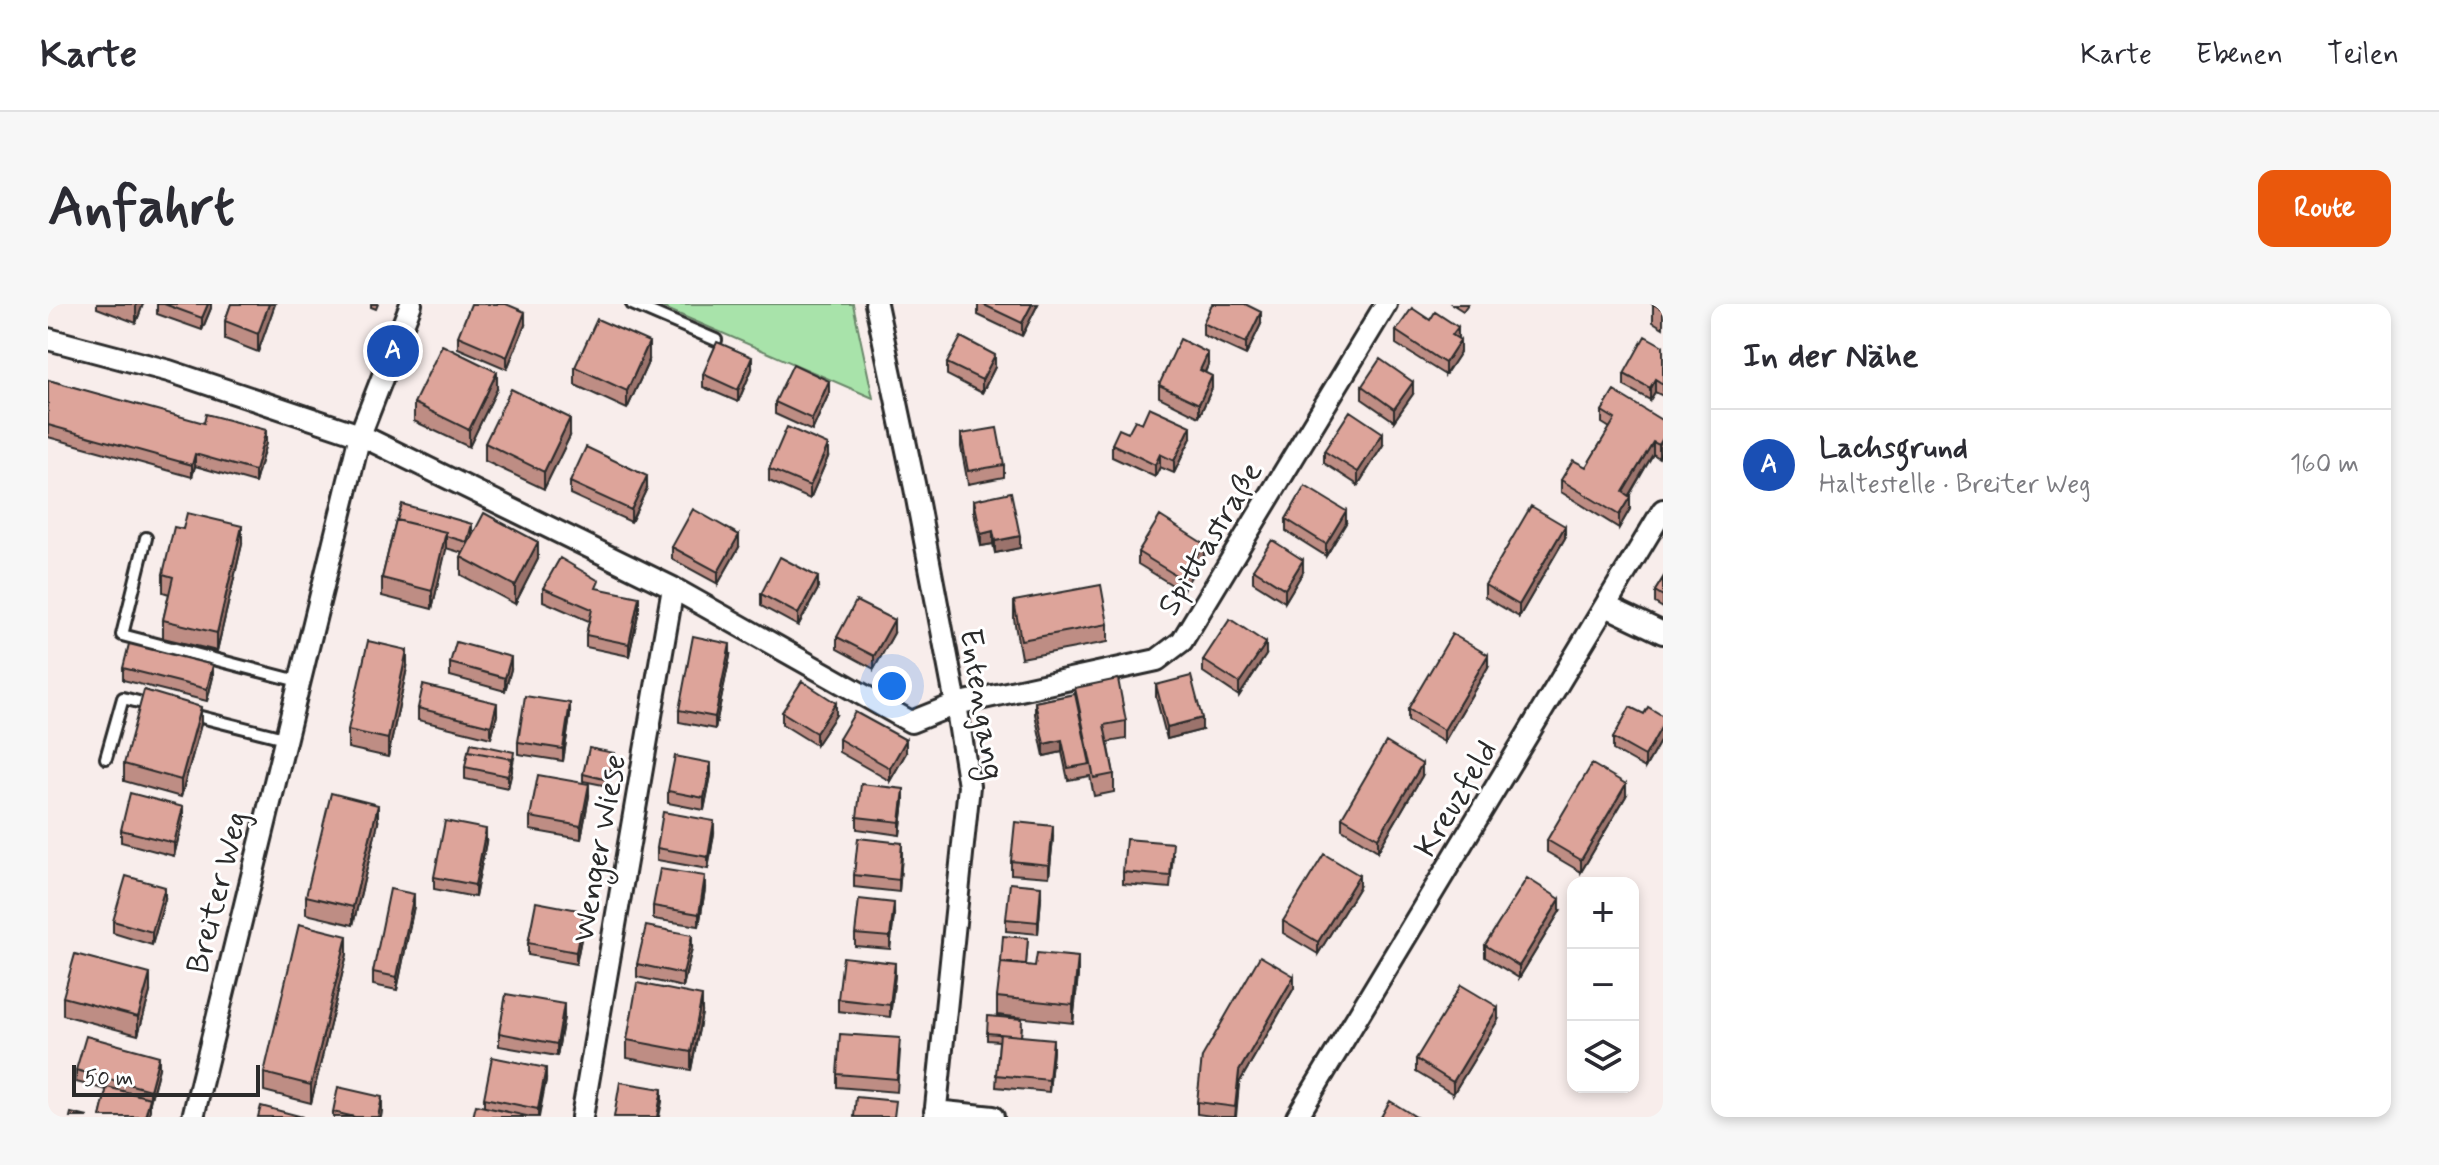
<!DOCTYPE html>
<html lang="de">
<head>
<meta charset="utf-8">
<style>
	body { margin:0; font-family:Mynerve,sans-serif; background:#f7f7f7; color:#2b2b33 }
	.controls { position:absolute; right:24px; bottom:24px; display:grid; overflow:hidden; border-radius:16px; box-shadow:0 4px 12px #0003 }
	.controls button { width:72px; height:72px; display:grid; place-items:center; padding:0; border:0; border-bottom:2px solid #e1e1e2; background:#fff; color:#2b2b33; font:40px sans-serif }
	.scale { position:absolute; left:24px; bottom:20px; width:188px; box-sizing:border-box; padding-left:8px; border:4px solid #2b2b2b; border-top:0; font-size:22px; line-height:28px; white-space:nowrap; color:#2b2b2b; -webkit-text-stroke:6px #fff; paint-order:stroke }
	.you { position:absolute; left:844px; top:382px; width:28px; height:28px; margin:-20px; border:6px solid #fff; border-radius:50%; background:#1a73e8; box-shadow:0 0 0 12px #1a73e833 }
	.badge { display:grid; place-items:center; width:52px; height:52px; border-radius:50%; background:#ea580c; color:#fff; font-size:26px; font-weight:700 }
	.pin { position:absolute; translate:-50% -50%; border:4px solid #fff; box-shadow:0 2px 8px #0006 }
	.list { margin:0; padding:0; list-style:none }
	h2 { display:flex; justify-content:space-between; align-items:center; height:104px; margin:0; padding:0 32px; font-size:34px }
	h2 small { font-size:26px; font-weight:400; color:#7c7c81 }
	.list li { display:grid; grid-template-columns:52px 1fr auto; gap:24px; align-items:center; box-sizing:border-box; height:112px; padding:0 32px; border-top:2px solid #e1e1e2 }
	.list b { display:block; font-size:30px; white-space:nowrap }
	.list p { margin:0; font-size:26px; white-space:nowrap; color:#7c7c81 }
	.list em { font-size:26px; font-style:normal; color:#7c7c81 }
	.icon { flex:none; width:44px; height:44px; fill:none; stroke:currentColor; stroke-width:2; stroke-linecap:round; stroke-linejoin:round }
	.map { position:relative; flex:none; width:1615px; height:813px; overflow:hidden; border-radius:16px }
	header { display:flex; align-items:center; gap:48px; box-sizing:border-box; height:112px; padding:0 40px; background:#fff; border-bottom:2px solid #e1e1e2 }
	header strong { font-size:38px }
	nav { display:flex; gap:44px; margin-inline-start:auto; font-size:28px }
	.intro { display:flex; align-items:center; justify-content:space-between; box-sizing:border-box; height:192px; padding:0 48px }
	h1 { margin:0; font-size:56px }
	.button { padding:20px 36px; border-radius:16px; background:#ea580c; color:#fff; font-size:28px; font-weight:700 }
	main { display:flex; gap:48px; padding:0 48px }
	aside { flex:1; background:#fff; border-radius:16px; box-shadow:0 4px 12px #0003 }
	.map>svg:first-child { display:block }
	.green { fill:#a8e3aa; stroke:#6a876a; stroke-width:2 }
	.lines { fill:none; stroke-linecap:round; stroke-linejoin:round }
	.service-casing { stroke:#2b2b2b; stroke-width:16 }
	.minor-casing { stroke:#2b2b2b; stroke-width:26 }
	.service { stroke:#fff; stroke-width:10 }
	.minor { stroke:#fff; stroke-width:20 }
	.wall { fill:#be8d84; stroke:#2b2b2b; stroke-width:2 }
	.shaded-wall { fill:#9b736c; stroke:#2b2b2b; stroke-width:2 }
	.building { fill:#dda49a; stroke:#2b2b2b; stroke-width:2 }
	.labels { text-anchor:middle; stroke-width:6; stroke-linejoin:round; paint-order:stroke }
	.street-label { font-size:32px; fill:#2b2b2b; stroke:#fff }
</style>
</head>
<body>
<header>
<strong>Karte</strong>
<nav><a>Karte</a><a>Ebenen</a><a>Teilen</a></nav>
</header>
<div class="intro"><h1>Anfahrt</h1><a class="button">Route</a></div>
<main>
<div class="map">
<svg width="1615" height="813" viewBox="0 0 1615 813">
	<rect width="100%" height="100%" fill="#f8edeb"/>
	<filter id="ink" filterUnits="userSpaceOnUse"><feTurbulence type="fractalNoise" baseFrequency=".0125" numOctaves="2"/><feDisplacementMap in="SourceGraphic" scale="16" xChannelSelector="R" yChannelSelector="G"/><feConvolveMatrix kernelMatrix="1 2 1 2 8 2 1 2 1" color-interpolation-filters="sRGB"/></filter>
	<g filter="url(#ink)">
		<path class="green" d="M607,0H805L825,94Z"/>
		<g class="lines">
			<defs>
				<path id="service" d="M584,0L668,36
					M98,234L74,331L250,377
					M141,410L236,434
					M58,454L75,394L106,402"/>
				<path id="minor" d="M828,0L867,184L908,400L921,482L887,813
					M0,35L121,67L312,131L625,284L863,418L908,400L1109,356L1134,337L1338,0
					M1558,302L1615,329
					M887,807L945,813
					M145,813L312,131L363,0
					M534,813L625,284
					M1249,813L1615,206"/>
			</defs>
			<use href="#service" class="service-casing"/>
			<use href="#minor" class="minor-casing"/>
			<use href="#service" class="service"/>
			<use href="#minor" class="minor"/>
		</g>
		<path class="wall" d="M49,0H95L88,19L49,4Z
			M109,0H163V4L154,26L109,10Z
			M183,0H227L210,48L177,35V17Z
			M323,0H330L328,5L323,3Z
			M930,0H990L974,32L930,11Z
			M1404,0H1420L1415,7Z
			M1605,0H1615V24L1605,18Z
			M1155,19L1213,20L1198,51L1155,31Z
			M477,21L459,65L410,44V32Z
			M1348,27L1410,34L1412,48L1397,71L1348,40Z
			M1615,42V92L1607,88L1602,96L1576,82V70Z
			M359,52H367L364,61L359,59Z
			M601,56L579,105L527,81V63Z
			M899,59L947,63L934,89L899,71Z
			M1160,61L1157,69L1164,84L1151,113L1111,93V81Z
			M704,65L690,98L655,83V70Z
			M0,76L218,139L207,179L147,162L144,173L0,133Z
			M1314,82L1365,90L1346,117L1314,95Z
			M449,85L421,143L366,117V99Z
			M781,89L764,127L727,110V98Z
			M1554,107L1615,117V146L1611,154L1605,150L1581,192L1582,205L1571,224L1513,188V176L1538,163L1562,124L1554,119Z
			M1094,119L1143,134L1126,169L1112,163L1107,173L1064,153V140Z
			M913,130L956,161V173L920,180L913,143Z
			M522,132L496,185L437,157V139Z
			M1335,141L1310,181L1276,159V147Z
			M780,153L762,195L721,177V165Z
			M522,178L599,184L583,218L522,190Z
			M926,196L972,244L947,249L945,240L933,242L926,208Z
			M1238,215L1298,219L1278,252L1238,227Z
			M348,216L424,232L490,255L467,300L413,271V253L415,249L398,244L384,305L334,292V274Z
			M1517,234L1471,313L1437,293V281Z
			M194,240L169,347L115,334V316L121,290L115,288V270Z
			M624,243H691L670,280L624,255Z
			M1090,248L1156,252L1134,287L1090,260Z
			M1205,265L1255,268L1237,298L1205,278Z
			M1615,274V304L1607,299V287Z
			M495,284L551,285L591,306L581,352L538,343V331L541,317L495,297Z
			M770,285L750,322L713,302V290Z
			M966,297L1060,320V338L973,354L966,315Z
			M846,329L826,365L789,345V333Z
			M1218,351L1191,392L1155,368V356Z
			M682,352L667,425L631,418V406Z
			M402,359L463,365L457,387L402,372Z
			M1440,363L1396,438L1360,417V405Z
			M75,364L165,373L159,397L75,376Z
			M359,364L340,453L300,444V426Z
			M1108,381L1154,426L1119,435L1108,393Z
			M1027,384L1078,417V435L1060,438L1066,470V488L1046,492L1042,472L1020,476L1014,448L996,452L987,410V398L1027,390Z
			M370,404L449,411L443,434L370,416Z
			M734,408L788,411L768,441L734,420Z
			M1596,410L1615,412V432L1597,464L1565,446V434Z
			M522,412L515,457L470,450V438Z
			M153,420L133,493L76,477V460Z
			M791,435L858,449L842,477L791,448Z
			M466,454L460,484L417,475V463Z
			M566,456L560,482L535,477V470Z
			M663,471L656,506L620,499V487Z
			M1374,472L1330,547L1294,525V513Z
			M541,492L533,535L482,526V513Z
			M1578,492L1533,568L1499,548V536Z
			M856,497L852,531L809,525V513Z
			M135,515L126,552L73,538V526Z
			M330,519L305,621L258,610V592Z
			M666,529L660,565L609,556V544Z
			M1005,534L1001,573L963,570V557Z
			M438,538L427,593L386,585V573Z
			M854,551L851,588L806,583V571Z
			M1125,551L1122,584L1075,580V568Z
			M1311,583L1270,650L1235,629V617Z
			M657,585L651,622L605,615V602Z
			M993,594L990,630L958,627V615Z
			M117,595L104,641L65,629V617Z
			M366,602L349,686L325,681V668Z
			M1512,607L1471,674L1437,653V641Z
			M846,611L842,645L807,642V630Z
			M536,620L528,660L480,651V639Z
			M980,634L978,661L1030,671L1025,719L949,711V693Z
			M644,644L635,683L589,673V660Z
			M299,650L263,799L216,787V769Z
			M847,671L842,713L790,707V695Z
			M1246,684L1191,779L1188,813H1170L1149,810V798Z
			M102,688L90,731L15,711V693Z
			M654,709L643,766L579,754V736Z
			M516,713L509,752L451,742V729Z
			M1450,716L1405,790L1368,768V755Z
			M974,721L973,732L1005,747L1001,788L948,783L951,737L939,736V729Z
			M852,747L849,788L789,783V770Z
			M111,764L102,798L100,813H52L59,786L28,778V766Z
			M498,776L491,813H425L436,803V794Z
			M334,805L333,813H285V808Z"/>
		<path class="shaded-wall" d="M89,0H95L88,19V1Z
			M160,0H163V4L154,26V14Z
			M221,0H227L210,48V30Z
			M984,0H990L974,32V19Z
			M477,8V21L459,65V53Z
			M1213,8V20L1198,51V39Z
			M1410,23V35L1404,31Z
			M1412,36V48L1397,71V59Z
			M601,38V56L579,105V87Z
			M1160,49V61L1152,79V66Z
			M947,51V63L934,89V76Z
			M704,53V65L690,98V86Z
			M449,68V85L421,143V126Z
			M1164,72V84L1151,113V100Z
			M1607,75V88L1602,96V84Z
			M781,77V89L764,127V115Z
			M1365,78V90L1346,117V105Z
			M522,114V132L496,185V168Z
			M1143,122V134L1126,169V157Z
			M218,126V139L207,179V167Z
			M1335,129V141L1310,181V168Z
			M1615,134V146L1611,154V141Z
			M1605,138V150L1575,201V188Z
			M780,141V153L762,195V182Z
			M147,150V162L144,173V161Z
			M1112,150V163L1107,173V161Z
			M599,172V184L583,218V206Z
			M1582,193V205L1571,224V211Z
			M1298,207V219L1278,252V240Z
			M424,220V232L419,250V238Z
			M194,222V240L169,347V329Z
			M1517,222V234L1471,313V301Z
			M945,227V240L933,242V230Z
			M398,228V246L384,305V287Z
			M691,231V243L670,280V268Z
			M972,232V244L947,249V237Z
			M490,238V255L467,300V282Z
			M1156,240V252L1134,287V275Z
			M1255,256V268L1237,298V285Z
			M770,273V285L750,322V310Z
			M591,293V306L581,352V340Z
			M846,316V329L826,365V352Z
			M1218,339V351L1191,392V379Z
			M682,340V352L667,425V413Z
			M359,346V364L340,453V435Z
			M1440,351V363L1396,438V426Z
			M463,353V365L457,387V374Z
			M165,361V373L159,397V385Z
			M449,399V411L443,434V422Z
			M522,399V412L515,457V445Z
			M788,399V411L768,441V429Z
			M153,403V420L133,493V476Z
			M1154,414V426L1119,435V423Z
			M1615,420V432L1597,464V452Z
			M858,436V449L842,477V464Z
			M1014,436V448L996,452V440Z
			M464,455V468L460,484V472Z
			M663,459V471L656,506V494Z
			M1374,460V472L1330,547V534Z
			M541,480V492L533,535V522Z
			M1578,480V492L1533,568V556Z
			M856,485V497L852,531V518Z
			M330,501V519L305,621V603Z
			M135,503V515L126,552V539Z
			M666,517V529L660,565V553Z
			M1005,522V534L1001,573V561Z
			M438,525V538L427,593V581Z
			M854,539V551L851,588V576Z
			M1311,571V583L1270,650V638Z
			M657,572V585L651,622V610Z
			M993,582V594L990,630V618Z
			M117,583V595L104,641V628Z
			M366,590V602L349,686V673Z
			M1512,595V607L1471,674V662Z
			M846,599V611L842,645V633Z
			M536,607V620L528,660V648Z
			M644,631V644L635,683V670Z
			M299,632V650L263,799V781Z
			M1030,653V671L1025,719V701Z
			M847,659V671L842,713V701Z
			M102,670V688L90,731V713Z
			M1246,672V684L1191,779L1187,813L1191,767Z
			M654,692V709L643,766V748Z
			M516,700V713L509,752V740Z
			M1450,703V716L1405,790V778Z
			M1005,735V747L1001,788V776Z
			M111,752V764L102,798V806L100,813H97L102,794V786Z
			M498,764V776L490,813V805Z
			M614,785V798L611,813H609Z
			M334,793V805L333,813H330Z"/>
		<path class="building" d="M116,0H160L154,14Z
			M183,0H221L210,30L177,17Z
			M423,0H458L477,8L459,53L410,32Z
			M934,0H984L974,19Z
			M1164,0H1197L1213,8L1198,39L1155,19Z
			M1605,0H1615V6Z
			M1364,4L1382,16L1387,8L1410,23L1404,31L1412,36L1397,59L1348,27Z
			M549,15L601,38L579,87L527,63Z
			M1597,32L1615,42V80L1607,75L1602,84L1576,70Z
			M913,33L947,51L934,76L899,59Z
			M1132,35L1160,49L1152,66L1164,72L1151,100L1111,81Z
			M669,38L704,53L690,86L655,70Z
			M394,41L449,68L421,126L366,99Z
			M362,44L367,46L364,55L359,52Z
			M1332,55L1365,78L1346,105L1314,82Z
			M745,60L781,77L764,115L727,98Z
			M0,76L156,119L158,110L218,126L207,167L147,150L144,161L0,121Z
			M463,85L522,114L496,168L437,139Z
			M1566,87L1615,117V134L1611,141L1605,138L1575,188L1582,193L1571,211L1513,176L1525,156L1538,163L1567,115L1554,107Z
			M1101,103L1143,122L1126,157L1112,150L1107,161L1064,140L1071,125L1080,129L1087,116L1094,119Z
			M1302,107L1335,129L1310,168L1276,147Z
			M739,123L780,141L762,182L721,165Z
			M949,124L956,161L920,167L913,130Z
			M538,143L599,172L583,206L522,178Z
			M1257,182L1298,207L1278,240L1238,215Z
			M963,188L972,232L947,237L945,227L933,230L926,196Z
			M354,200L424,220L419,238L398,232V228L349,216Z
			M1483,202L1517,222L1471,301L1437,281Z
			M645,205L691,231L670,268L624,243Z
			M139,209L194,222L169,329L115,316L125,273L115,270L126,223L135,225Z
			M436,209L490,238L467,282L413,253Z
			M1112,212L1156,240L1134,275L1090,248Z
			M348,216L398,228L384,287L334,274Z
			M1224,236L1255,256L1237,285L1205,265Z
			M732,253L770,273L750,310L713,290Z
			M512,254L551,277L548,284L591,293L581,340L538,331L544,305L495,284Z
			M1615,274V292L1607,287Z
			M1053,281L1060,320L973,336L966,297Z
			M808,297L846,316L826,352L789,333Z
			M1182,315L1218,339L1191,379L1155,356Z
			M1404,330L1440,351L1396,426L1360,405Z
			M645,332L682,340L667,413L631,406Z
			M320,337L359,346L340,435L300,426Z
			M408,338L463,353L457,374L402,359Z
			M81,340L165,361L159,385L75,364Z
			M1143,372L1154,414L1119,423L1108,381Z
			M1070,375L1078,417L1056,421L1066,470L1046,474L1027,384Z
			M754,377L788,399L768,429L734,408Z
			M375,381L449,399L443,422L370,404Z
			M96,386L153,403L133,476L76,460Z
			M1027,390L1042,460L1020,464L1014,436L996,440L987,398Z
			M477,392L522,399L515,445L470,438Z
			M1582,403L1596,410L1600,403L1615,412V420L1597,452L1565,434Z
			M807,408L858,436L842,464L791,435Z
			M1338,438L1374,460L1330,534L1294,513Z
			M423,439L466,448L464,461V455L421,447Z
			M541,444L566,449L560,476L535,470Z
			M420,447L464,455L460,472L417,463Z
			M627,452L663,459L656,494L620,487Z
			M1544,460L1578,480L1533,556L1499,536Z
			M490,471L541,480L533,522L482,513Z
			M813,480L856,485L852,518L809,513Z
			M82,489L135,503L126,539L73,526Z
			M283,489L330,501L305,603L258,592Z
			M615,508L666,517L660,553L609,544Z
			M397,517L438,525L427,581L386,573Z
			M967,518L1005,522L1001,561L963,557Z
			M810,534L854,539L851,576L806,571Z
			M1078,535L1125,539L1122,572L1075,568Z
			M1276,550L1311,571L1270,638L1235,617Z
			M612,565L657,572L651,610L605,602Z
			M78,572L117,583L104,628L65,617Z
			M1479,574L1512,595L1471,662L1437,641Z
			M962,579L993,582L990,618L958,615Z
			M342,585L366,590L349,673L325,668Z
			M811,595L846,599L842,633L807,630Z
			M488,598L536,607L528,648L480,639Z
			M251,620L299,632L263,781L216,769Z
			M598,622L644,631L635,670L589,660Z
			M955,632L980,634L978,660L953,658Z
			M989,649L1030,653L1025,701L949,693L953,659L987,662Z
			M27,650L102,670L90,713L15,693Z
			M1212,652L1246,672L1191,767L1187,803L1149,798L1154,753Z
			M795,653L847,659L842,701L790,695Z
			M589,679L654,692L643,748L579,736Z
			M1413,681L1450,703L1405,778L1368,755Z
			M458,690L516,700L509,740L451,729Z
			M940,712L974,715L973,732L939,729Z
			M792,730L852,734L849,775L789,770Z
			M952,730L1005,735L1001,776L948,771Z
			M38,732L111,752L102,786L28,766Z
			M444,753L498,764L490,805L436,794Z
			M572,778L614,785L609,813H566Z
			M59,783L102,794L97,813H52Z
			M290,783L334,793L330,813H307L285,808Z
			M808,793L848,797L846,813H806Z
			M1342,797L1368,813H1333Z
			M428,801L483,813H425Z
			M213,802L255,813H210Z
			M23,809L40,813H22Z"/>
	</g>
	<g class="labels">
		<g class="street-label">
			<text transform="translate(1161 234) rotate(-59)" y="11">Spittastraße</text>
			<text transform="translate(935 400) rotate(81)" y="11">Entengang</text>
			<text transform="translate(1407 494) rotate(-59)" y="11">Kreuzfeld</text>
			<text transform="translate(550 544) rotate(-80)" y="11">Wenger Wiese</text>
			<text transform="translate(168 588) rotate(-76)" y="11">Breiter Weg</text>
		</g>
	</g>
</svg>
<div class="controls">
<button>+</button>
<button>−</button>
<button><svg class="icon" aria-label="layers" viewBox="0 0 24 24"><path d="M12 4l9 5-9 5-9-5zM3 14l9 5 9-5"/></svg></button>
</div>
<div class="scale">50 m</div>
<div class="you"></div>
<div class="pin badge" style="left:345px;top:47px;background:#1a4fb4">A</div>
</div>
<aside>
<h2>In der Nähe<small></small></h2>
<ul class="list">
<li><span class="badge" style="background:#1a4fb4">A</span><div><b>Lachsgrund</b><p>Haltestelle · Breiter Weg</p></div><em>160 m</em></li>
</ul>
</aside>
</main>
</body>
</html>
